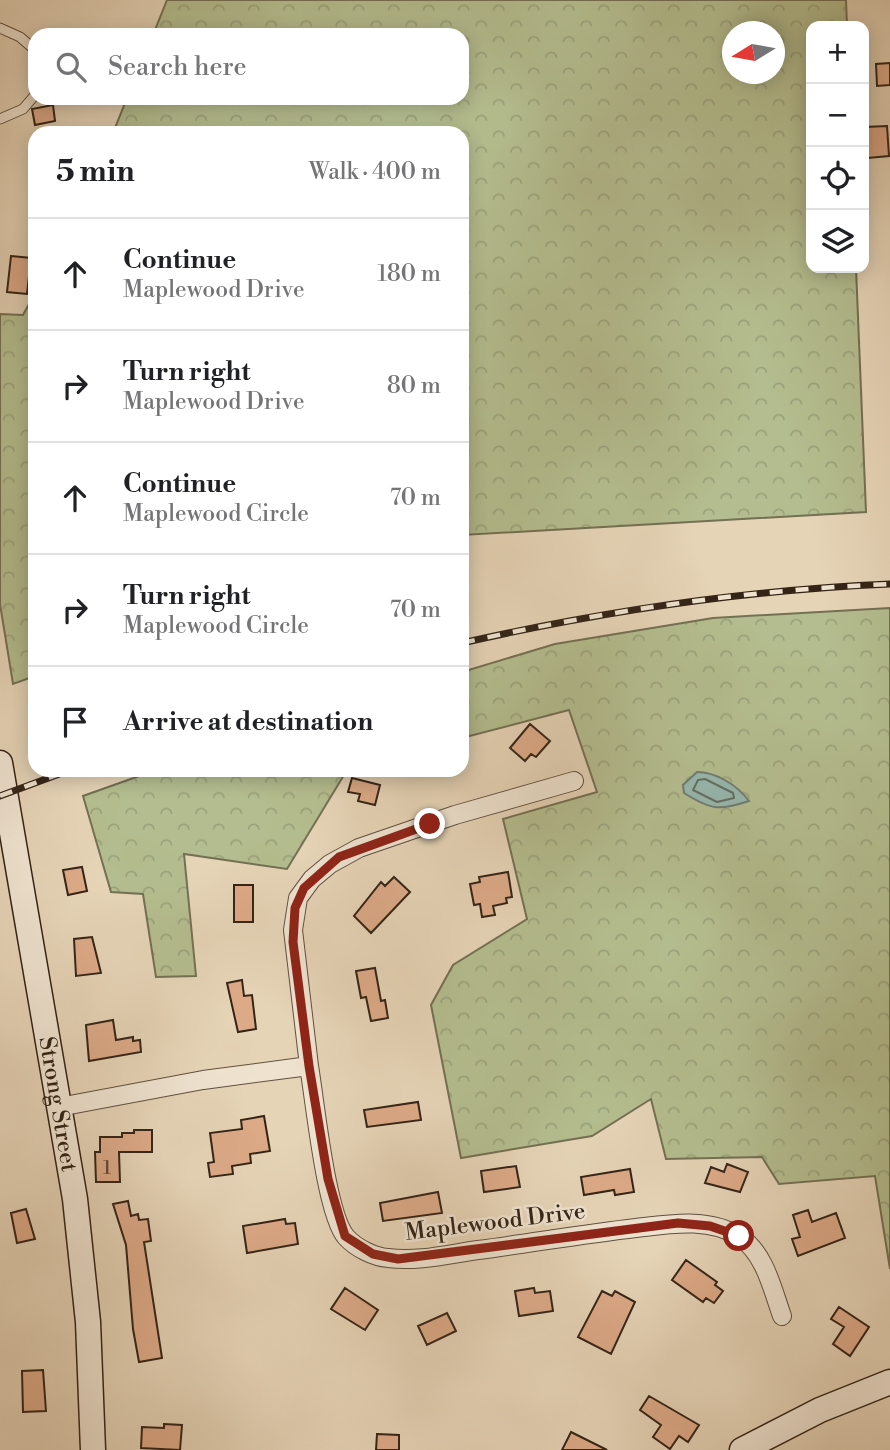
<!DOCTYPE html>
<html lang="en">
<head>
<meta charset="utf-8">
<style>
	body { margin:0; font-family:"Libre Bodoni",serif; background:#f2f2f2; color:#202124 }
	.controls { position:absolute; right:21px; top:21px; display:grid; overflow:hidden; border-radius:14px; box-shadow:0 4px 18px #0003 }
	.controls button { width:63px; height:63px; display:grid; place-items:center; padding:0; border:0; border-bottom:2px solid #e0e0e0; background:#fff; color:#202124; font:35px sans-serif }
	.compass { position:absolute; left:722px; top:21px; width:63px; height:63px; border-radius:50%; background:#fff; box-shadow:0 4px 18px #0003; rotate:259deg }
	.stop { position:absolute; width:21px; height:21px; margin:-16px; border:5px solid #8f2418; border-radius:50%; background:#fff }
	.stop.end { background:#8f2418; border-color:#fff; box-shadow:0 2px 7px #0008 }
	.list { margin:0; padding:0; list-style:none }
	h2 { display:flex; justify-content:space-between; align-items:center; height:91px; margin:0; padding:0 28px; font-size:30px }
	h2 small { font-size:23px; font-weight:400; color:#757577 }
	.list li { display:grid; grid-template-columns:46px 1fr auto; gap:21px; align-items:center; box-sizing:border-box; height:112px; padding:0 28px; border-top:2px solid #e0e0e0 }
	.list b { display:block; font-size:26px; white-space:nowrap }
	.list p { margin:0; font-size:23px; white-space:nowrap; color:#757577 }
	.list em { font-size:23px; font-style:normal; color:#757577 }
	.icon { flex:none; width:38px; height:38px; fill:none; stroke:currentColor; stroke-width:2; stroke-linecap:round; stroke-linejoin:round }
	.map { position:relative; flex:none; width:890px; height:1450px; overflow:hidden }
	.search { position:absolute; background:#fff; box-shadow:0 4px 18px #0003; left:28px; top:28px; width:441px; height:77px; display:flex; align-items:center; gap:18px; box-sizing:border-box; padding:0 24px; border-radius:21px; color:#757577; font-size:26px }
	.panel { position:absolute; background:#fff; box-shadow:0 4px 18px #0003; left:28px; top:126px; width:441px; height:651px; border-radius:21px }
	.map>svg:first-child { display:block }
	.forest { fill:url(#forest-crowns); stroke:#747053; stroke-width:2; fill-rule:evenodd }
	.water { fill:#96b8af; stroke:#6f7d72; stroke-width:2 }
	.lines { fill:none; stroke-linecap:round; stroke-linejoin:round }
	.shore { stroke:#656e63; stroke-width:2 }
	.building { fill:#da8; stroke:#342417; stroke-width:2 }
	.lane-casing { stroke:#60503f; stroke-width:11 }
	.street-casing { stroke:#60503f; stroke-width:20 }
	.secondary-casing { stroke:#342417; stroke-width:27 }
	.lane { stroke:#efe3d0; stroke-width:9 }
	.street { stroke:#efe3d0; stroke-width:18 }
	.secondary { stroke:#efe3d0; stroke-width:24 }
	.rail-casing { stroke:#342417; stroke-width:7 }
	.rail { stroke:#efe3d0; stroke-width:4.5; stroke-dasharray:13; stroke-linecap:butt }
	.route { stroke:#8f2418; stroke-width:9 }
	.labels { text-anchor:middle; stroke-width:5; stroke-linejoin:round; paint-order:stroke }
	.number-label { font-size:19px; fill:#5e4633 }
	.street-label { font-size:23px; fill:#342417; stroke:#efe3d0 }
</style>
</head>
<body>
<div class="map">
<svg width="890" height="1450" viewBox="0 0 890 1450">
	<defs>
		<pattern id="forest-crowns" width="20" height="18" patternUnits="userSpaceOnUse" patternTransform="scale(1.75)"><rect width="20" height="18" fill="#b4bd8f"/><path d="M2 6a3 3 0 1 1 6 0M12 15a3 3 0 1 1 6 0" fill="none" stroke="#9ba27b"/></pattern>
	</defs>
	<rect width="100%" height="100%" fill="#e6d4b7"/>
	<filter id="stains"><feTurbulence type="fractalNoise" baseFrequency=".00286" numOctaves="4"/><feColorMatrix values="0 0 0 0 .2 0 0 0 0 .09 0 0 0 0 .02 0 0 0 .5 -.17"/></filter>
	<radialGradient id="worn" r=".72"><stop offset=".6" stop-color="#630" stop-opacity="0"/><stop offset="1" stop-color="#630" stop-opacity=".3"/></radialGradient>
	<path class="forest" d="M167,0H846L847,26H811V268H856L866,512L462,535V133H113L127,98H462V35H153ZM732,32H774V74H732Z
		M35,293V676L13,684L0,604V314L23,315Z
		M890,608V1269L875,1176L779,1184L762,1157L666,1159L651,1099L592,1136L461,1158L431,1005L453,965L527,919L503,819L597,792L569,710L462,738V672L555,644L713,618Z
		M156,770H347L287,869L184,854L196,976L156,977L143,894L111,892L83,796Z"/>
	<path class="water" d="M697,772C716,772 737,785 749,801C719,811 711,810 684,793L683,785Z"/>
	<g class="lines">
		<path class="shore" d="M705,779L733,793L734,798L717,802L693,790L698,780Z"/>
	</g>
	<path class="building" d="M890,63V85L877,86L876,64Z
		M53,105L55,121L35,125L32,109Z
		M887,126L889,156L868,158L865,127Z
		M11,256L31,258L27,294L7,292Z
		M530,724L550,741L536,757L531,754L525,761L510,748Z
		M352,778L380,785L375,805L358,801L360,794L348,792Z
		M82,867L87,891L68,895L63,870Z
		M508,872L512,897L506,898L507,903L493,906L495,915L482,917L480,904L474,905L470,884L480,882L479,877Z
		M394,877L410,892L371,933L354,916L381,882L385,886Z
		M234,885H253V922H234Z
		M92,937L101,973L76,976L74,939Z
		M375,968L381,1001L385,1000L388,1018L371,1021L366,997L361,998L356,971Z
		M242,980L244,996L252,995L256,1029L238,1032L227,983Z
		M113,1020L116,1040L133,1037V1041L140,1040L141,1052L89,1061L86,1025Z
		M418,1102L421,1120L367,1127L364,1110Z
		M264,1116L270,1151L250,1154L251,1163L232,1166L233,1174L210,1177L208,1163L214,1162L210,1133L242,1129L241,1120Z
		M134,1130H152V1152H119L120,1182H96L95,1152H100V1137H122V1133H134Z
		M727,1164L748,1172L740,1192L705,1183L711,1167L724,1172Z
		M516,1166L520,1187L484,1192L481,1171Z
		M630,1169L634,1192L615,1195L614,1190L584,1195L581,1177Z
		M438,1192L442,1213L383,1221L380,1203Z
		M128,1201L131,1216L138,1214L139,1220L148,1219L151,1241L144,1242L162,1358L139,1362L133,1329L126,1245L113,1204Z
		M26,1209L35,1239L17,1243L11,1213Z
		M808,1210L812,1222L836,1213L845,1238L798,1256L792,1239L800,1237L793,1215Z
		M285,1219L286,1224L295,1223L298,1244L247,1253L243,1226Z
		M686,1260L717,1282L715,1285L723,1291L714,1303L706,1298L703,1302L672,1280Z
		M345,1288L378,1310L365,1330L331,1309Z
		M534,1288L535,1293L550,1291L553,1311L519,1316L515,1291Z
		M602,1291L612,1296L615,1291L635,1302L611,1354L578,1337Z
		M839,1307L869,1327L850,1356L833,1344L844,1327L831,1319Z
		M447,1313L456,1331L427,1345L418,1326Z
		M43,1370L46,1411L23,1412L22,1371Z
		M649,1396L699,1425L688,1442L679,1436L670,1449L653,1437L661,1425L640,1410Z
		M164,1424L182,1425L180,1450L141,1448L142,1427L164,1428Z
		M571,1432L607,1450H562Z
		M377,1434L399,1435V1450H376Z"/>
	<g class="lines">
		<defs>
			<path id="lane" d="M0,28L20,37L35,50
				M0,119L23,109L35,95"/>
			<path id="street" d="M309,1066L293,930L298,898L312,879L330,864L359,848L455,815L574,781
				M59,1107L203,1080L309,1066C315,1101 326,1214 346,1237C356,1248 374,1257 388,1258C418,1262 449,1254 478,1250C531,1243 584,1234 636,1228C670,1224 710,1217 740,1237C765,1254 772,1288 782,1316"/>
			<g id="secondary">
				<path id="s1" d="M0,763L75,1199L88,1322L93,1450"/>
				<path d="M742,1450L820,1410L890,1382"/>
			</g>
		</defs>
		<use href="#lane" class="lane-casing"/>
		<use href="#street" class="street-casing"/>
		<use href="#secondary" class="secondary-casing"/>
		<use href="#lane" class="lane"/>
		<use href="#street" class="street"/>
		<use href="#secondary" class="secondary"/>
		<defs>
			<path id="rail" d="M462,643C604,611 745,590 890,584
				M0,796L70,770"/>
		</defs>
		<use href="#rail" class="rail-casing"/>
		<use href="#rail" class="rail"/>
	</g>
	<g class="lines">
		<path class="route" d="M430,824L339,857L304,888L295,908L293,942L309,1066L328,1179L345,1236L373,1254L398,1259L678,1223L710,1226L739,1236"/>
	</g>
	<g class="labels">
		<g class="number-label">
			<text x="107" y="1174">1</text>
		</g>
		<g class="street-label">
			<text dy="8" stroke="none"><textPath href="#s1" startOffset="346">Strong Street</textPath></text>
			<text transform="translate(495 1221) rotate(-7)" y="8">Maplewood Drive</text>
		</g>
	</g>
	<rect width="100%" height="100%" filter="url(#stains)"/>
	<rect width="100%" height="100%" fill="url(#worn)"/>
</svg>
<div class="controls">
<button>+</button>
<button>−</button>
<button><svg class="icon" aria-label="locate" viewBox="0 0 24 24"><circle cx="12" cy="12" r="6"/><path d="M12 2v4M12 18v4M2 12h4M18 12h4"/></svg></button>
<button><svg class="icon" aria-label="layers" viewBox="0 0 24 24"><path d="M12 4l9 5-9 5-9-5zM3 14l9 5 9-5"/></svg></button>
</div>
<svg class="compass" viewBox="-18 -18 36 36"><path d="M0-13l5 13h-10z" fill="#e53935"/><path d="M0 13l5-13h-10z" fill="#757577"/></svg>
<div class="stop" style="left:739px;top:1236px"></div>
<div class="stop end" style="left:430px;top:824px"></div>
<div class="search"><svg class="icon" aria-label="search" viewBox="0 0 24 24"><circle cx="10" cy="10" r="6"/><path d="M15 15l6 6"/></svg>Search here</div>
<section class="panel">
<h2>5 min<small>Walk · 400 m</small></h2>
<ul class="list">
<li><svg class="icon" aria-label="ahead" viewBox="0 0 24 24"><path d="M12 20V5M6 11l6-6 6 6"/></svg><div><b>Continue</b><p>Maplewood Drive</p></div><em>180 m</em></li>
<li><svg class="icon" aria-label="right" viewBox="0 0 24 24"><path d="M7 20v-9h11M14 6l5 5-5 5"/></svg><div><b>Turn right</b><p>Maplewood Drive</p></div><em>80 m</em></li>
<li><svg class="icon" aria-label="ahead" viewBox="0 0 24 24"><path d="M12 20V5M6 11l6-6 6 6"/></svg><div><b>Continue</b><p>Maplewood Circle</p></div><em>70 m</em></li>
<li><svg class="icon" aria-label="right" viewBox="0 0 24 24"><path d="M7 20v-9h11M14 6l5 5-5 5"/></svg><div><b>Turn right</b><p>Maplewood Circle</p></div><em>70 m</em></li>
<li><svg class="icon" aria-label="arrive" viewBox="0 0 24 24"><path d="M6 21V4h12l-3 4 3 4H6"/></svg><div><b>Arrive at destination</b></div></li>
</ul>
</section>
</div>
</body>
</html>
